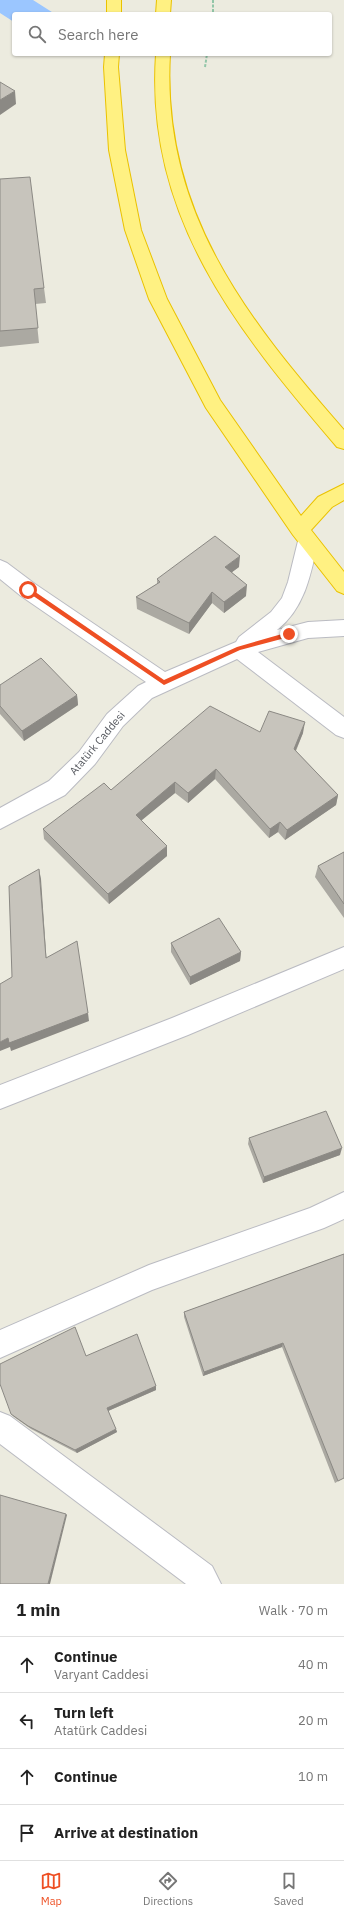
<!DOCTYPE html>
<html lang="en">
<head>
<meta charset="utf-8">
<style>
	body { margin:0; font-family:"IBM Plex Sans",sans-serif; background:#f2f2f2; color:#222 }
	.stop { position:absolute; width:12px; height:12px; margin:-9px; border:3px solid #ee4f23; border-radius:50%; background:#fff }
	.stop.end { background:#ee4f23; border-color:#fff; box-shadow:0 1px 4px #0008 }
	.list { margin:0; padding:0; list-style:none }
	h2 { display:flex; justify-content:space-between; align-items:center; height:52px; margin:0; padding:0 16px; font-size:17px }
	h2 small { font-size:13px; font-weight:400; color:#767676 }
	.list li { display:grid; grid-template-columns:26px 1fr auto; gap:12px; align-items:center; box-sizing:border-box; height:56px; padding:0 16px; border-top:1px solid #e0e0e0 }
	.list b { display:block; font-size:15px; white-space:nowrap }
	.list p { margin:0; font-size:13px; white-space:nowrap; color:#767676 }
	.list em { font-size:13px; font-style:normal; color:#767676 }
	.icon { flex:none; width:22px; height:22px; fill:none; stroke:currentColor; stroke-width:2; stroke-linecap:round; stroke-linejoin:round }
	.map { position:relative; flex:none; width:344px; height:1584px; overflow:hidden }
	.search { position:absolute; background:#fff; box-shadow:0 1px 3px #0004; left:12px; right:12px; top:12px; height:44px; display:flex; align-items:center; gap:10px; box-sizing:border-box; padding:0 14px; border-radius:4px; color:#767676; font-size:15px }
	.sheet { height:276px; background:#fff }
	nav { display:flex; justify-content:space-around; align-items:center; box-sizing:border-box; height:56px; border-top:1px solid #e0e0e0; background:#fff; font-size:11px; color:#767676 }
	nav a { display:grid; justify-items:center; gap:2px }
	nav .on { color:#ee4f23 }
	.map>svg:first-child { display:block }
	.water { fill:#9bc6ff }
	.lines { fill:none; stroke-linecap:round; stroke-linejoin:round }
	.minor-casing { stroke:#babbc2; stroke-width:2 }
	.highway-casing { stroke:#eac200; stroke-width:2 }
	.path { stroke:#92c6a8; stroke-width:2; stroke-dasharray:3 1.5; stroke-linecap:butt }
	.minor { fill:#fff; fill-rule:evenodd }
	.highway { fill:#fff182; fill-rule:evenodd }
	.wall { fill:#aba9a2 }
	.shaded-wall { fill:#8b8984 }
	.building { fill:#c7c4bc; stroke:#8b8984 }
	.route { fill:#ee4f23 }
	.labels { text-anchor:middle; stroke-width:4; stroke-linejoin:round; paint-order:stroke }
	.street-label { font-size:11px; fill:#585b61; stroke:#fff }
</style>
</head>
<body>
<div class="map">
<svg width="344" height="1584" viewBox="0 0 344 1584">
	<rect width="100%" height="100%" fill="#ecebdf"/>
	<path class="water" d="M0,0H33L55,14H14V22L0,13Z"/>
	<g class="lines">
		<defs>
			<path id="minor" d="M308,534L315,536L318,541C311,574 305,608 277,630L308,622L344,620V636L308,638L258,652L344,717V738L336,735L237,659L152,698L123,726L95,764L65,795L0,829V808L49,781L79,752L107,714L138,686L146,682L21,596L0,579V560L7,563L35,584L165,672L236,642L239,637L271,612L282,598L288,582L298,541L301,536Z
				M344,947V969L188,1035L0,1109V1085L172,1018Z
				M344,1192V1219L324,1228L152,1290L0,1358V1330L149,1265L310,1208Z
				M0,1412L10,1416L212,1566L221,1584H186L0,1444Z"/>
			<path id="highway" d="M107,0H121V14H107Z
				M157,0H171L170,14H156Z
				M105,54H119L118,67L125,150L141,230L167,299L220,400L301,516L318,497L344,484V500L332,507L311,530L344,572V594L337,591L293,535L206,408L149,299L125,230L109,150L104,67Z
				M156,54H170C161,211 246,318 344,430V449L337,447C237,330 145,217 156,54Z"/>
		</defs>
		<use href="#minor" class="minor-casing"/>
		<use href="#highway" class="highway-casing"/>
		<path class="path" d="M213,0V14
			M205,67L207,54"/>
		<use href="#minor" class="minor"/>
		<use href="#highway" class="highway"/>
	</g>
	<path class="wall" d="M0,179L44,288L46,303L35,304L39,343L0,347Z
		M239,567L232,572L246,596L224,613L212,603L189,634L137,609L136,597L157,584V579Z
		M0,685L77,695L78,705L24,741L0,714Z
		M260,732L303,733L296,751L338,795L336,805L285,840L278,832L269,838L215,779L188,803L175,793L141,820L167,856L109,904L44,839L43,829L111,790Z
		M344,852V918L315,877L318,866Z
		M171,943L241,952L240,961L190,985L171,952Z
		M249,1138L340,1155L263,1183L248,1144Z
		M344,1254V1478L335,1483L282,1347L203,1376L184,1317V1312Z
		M86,1356L156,1386V1390L108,1411L117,1432L77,1453L31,1429L14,1417L11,1414Z"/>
	<path class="shaded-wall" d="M15,91L16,104L0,115V100Z
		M240,556L239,567L224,578L225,567Z
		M247,585L246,596L224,613V602Z
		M212,592V603L189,634V623Z
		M77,695L78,705L24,741L22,731Z
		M305,722L303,733L292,759L294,749Z
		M216,769L215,779L188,803V793Z
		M175,782V793L136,825V815Z
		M338,795L336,805L285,840L287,830Z
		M280,822L278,832L269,838L270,829Z
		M167,846V856L109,904L108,894Z
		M39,869L41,879L47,967L46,958Z
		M241,952L240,961L190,985V977Z
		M88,1013L89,1021L11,1051L10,1047L0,1051V1042L8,1038Z
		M342,1148L340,1155L263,1183L264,1177Z
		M283,1343L282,1347L203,1376L204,1372Z
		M156,1386V1390L108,1411L107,1408Z
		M116,1429L117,1432L77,1453L75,1450Z
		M66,1514L67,1515L50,1584H48Z"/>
	<path class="building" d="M0,82L15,91L0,100Z
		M30,177L44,288L34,289L38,328L0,331V179Z
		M215,536L240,556L225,567L247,585L224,602L212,592L189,623L136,597L160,582L157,579Z
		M41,658L77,695L22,731L0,706V685Z
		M210,706L260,732L269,711L305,722L294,749L338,795L287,830L280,822L270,829L216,769L188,793L175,782L136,815L167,846L108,894L43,829L104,783L111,790Z
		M344,852V904L318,866Z
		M39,869L46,958L77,941L88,1013L9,1043L8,1038L0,1042V984L12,977L9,886Z
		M219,918L241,952L190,977L171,943Z
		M326,1111L342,1148L264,1177L249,1138Z
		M344,1254V1478L338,1481L283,1343L204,1372L184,1312Z
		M75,1327L86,1356L137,1334L156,1386L107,1408L116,1429L75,1450L28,1426L11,1414L0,1384V1364Z
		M0,1495L66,1514L48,1584H0Z"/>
	<path class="route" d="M28,587L164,680L237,647L289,632L292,634L289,637L240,650L164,685L26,591L25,590Z"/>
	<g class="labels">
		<g class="street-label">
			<text transform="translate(97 743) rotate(-50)" y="4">Atatürk Caddesi</text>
		</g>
	</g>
</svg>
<div class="stop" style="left:28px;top:590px"></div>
<div class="stop end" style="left:289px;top:634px"></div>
<div class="search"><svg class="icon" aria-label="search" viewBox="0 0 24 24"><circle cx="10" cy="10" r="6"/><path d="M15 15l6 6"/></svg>Search here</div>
</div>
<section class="sheet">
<h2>1 min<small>Walk · 70 m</small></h2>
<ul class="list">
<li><svg class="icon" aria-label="ahead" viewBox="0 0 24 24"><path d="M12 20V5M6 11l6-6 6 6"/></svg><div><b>Continue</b><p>Varyant Caddesi</p></div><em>40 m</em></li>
<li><svg class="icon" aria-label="left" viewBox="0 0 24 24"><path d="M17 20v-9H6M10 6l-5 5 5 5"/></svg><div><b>Turn left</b><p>Atatürk Caddesi</p></div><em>20 m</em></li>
<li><svg class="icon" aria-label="ahead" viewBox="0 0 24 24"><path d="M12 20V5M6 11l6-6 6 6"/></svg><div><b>Continue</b></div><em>10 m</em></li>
<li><svg class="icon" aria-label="arrive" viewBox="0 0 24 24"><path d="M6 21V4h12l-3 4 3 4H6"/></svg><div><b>Arrive at destination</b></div></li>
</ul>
</section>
<nav>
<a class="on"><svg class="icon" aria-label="map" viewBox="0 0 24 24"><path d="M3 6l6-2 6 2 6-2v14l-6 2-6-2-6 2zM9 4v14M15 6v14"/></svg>Map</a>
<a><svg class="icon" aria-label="directions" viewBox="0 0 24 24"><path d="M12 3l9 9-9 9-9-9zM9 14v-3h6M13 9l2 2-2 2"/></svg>Directions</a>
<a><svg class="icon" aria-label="saved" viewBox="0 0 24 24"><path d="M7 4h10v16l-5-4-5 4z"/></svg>Saved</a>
</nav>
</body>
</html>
